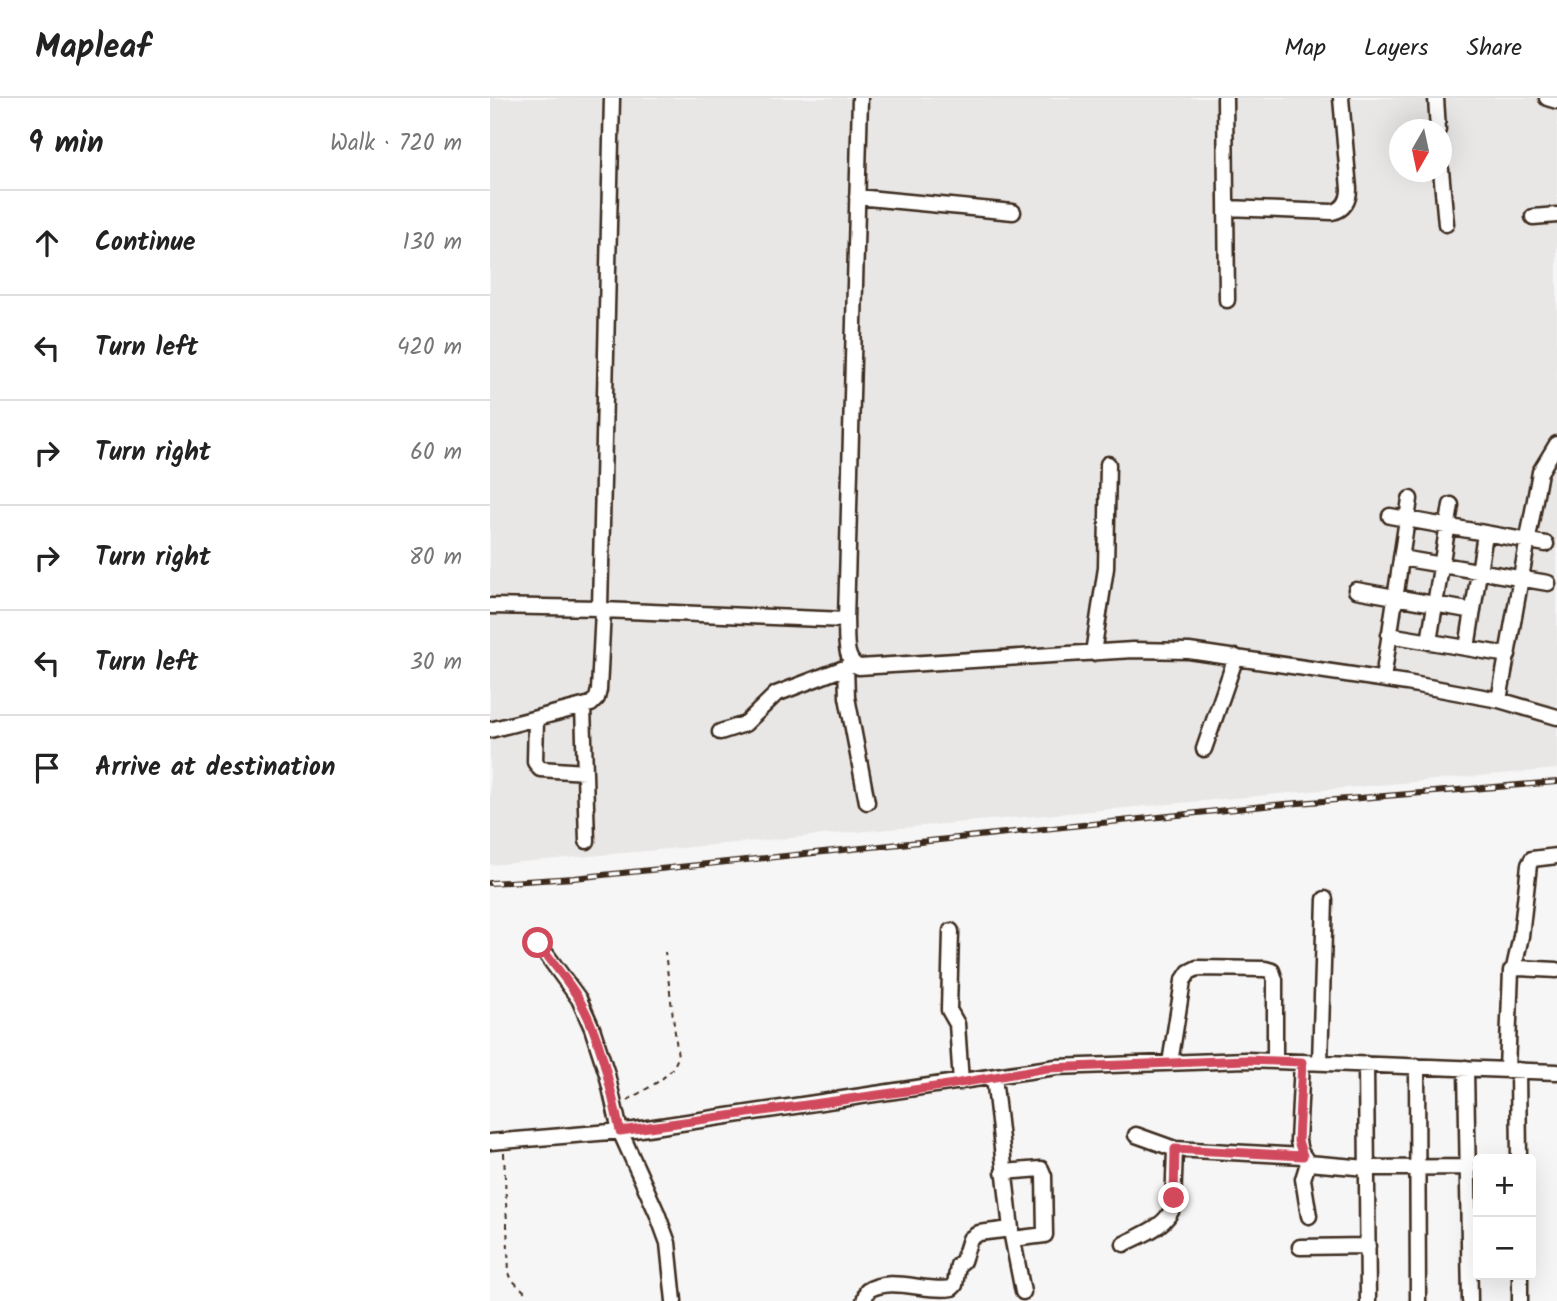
<!DOCTYPE html>
<html lang="en">
<head>
<meta charset="utf-8">
<style>
	body { margin:0; font-family:Kalam,sans-serif; background:#f6f6f6; color:#222 }
	.controls { position:absolute; right:21px; bottom:21px; display:grid; overflow:hidden; border-radius:7px; box-shadow:0 7px 28px #0002 }
	.controls button { width:63px; height:63px; display:grid; place-items:center; padding:0; border:0; border-bottom:2px solid #e0e0e0; background:#fff; color:#222; font:35px sans-serif }
	.compass { position:absolute; left:899px; top:21px; width:63px; height:63px; border-radius:50%; background:#fff; box-shadow:0 7px 28px #0002; rotate:189deg }
	.stop { position:absolute; width:21px; height:21px; margin:-16px; border:5px solid #d1495b; border-radius:50%; background:#fff }
	.stop.end { background:#d1495b; border-color:#fff; box-shadow:0 2px 7px #0008 }
	.list { margin:0; padding:0; list-style:none }
	h2 { display:flex; justify-content:space-between; align-items:center; height:91px; margin:0; padding:0 28px; font-size:30px }
	h2 small { font-size:23px; font-weight:400; color:#767676 }
	.list li { display:grid; grid-template-columns:46px 1fr auto; gap:21px; align-items:center; box-sizing:border-box; height:105px; padding:0 28px; border-top:2px solid #e0e0e0 }
	.list b { display:block; font-size:26px; white-space:nowrap }
	.list em { font-size:23px; font-style:normal; color:#767676 }
	.icon { flex:none; width:38px; height:38px; fill:none; stroke:currentColor; stroke-width:2; stroke-linecap:round; stroke-linejoin:round }
	.map { position:relative; flex:none; width:1067px; height:1203px; overflow:hidden }
	header { display:flex; align-items:center; gap:42px; box-sizing:border-box; height:98px; padding:0 35px; background:#fff; border-bottom:2px solid #e0e0e0 }
	header strong { font-size:33px }
	nav { display:flex; gap:38px; margin-inline-start:auto; font-size:24px }
	main { display:flex }
	aside { flex:1; background:#fff }
	.map>svg:first-child { display:block }
	.built { fill:#e9e7e6; fill-rule:evenodd }
	.lines { fill:none; stroke-linecap:round; stroke-linejoin:round }
	.minor-casing { stroke:#3b2a1e; stroke-width:19 }
	.path { stroke:#3b2a1e; stroke-width:2; stroke-dasharray:5 5; stroke-linecap:butt }
	.minor { stroke:#fff; stroke-width:14 }
	.rail-casing { stroke:#3b2a1e; stroke-width:6 }
	.rail { stroke:#fff; stroke-width:3.5; stroke-dasharray:10; stroke-linecap:butt }
	.route { stroke:#d1495b; stroke-width:9 }
</style>
</head>
<body>
<header>
<strong>Mapleaf</strong>
<nav><a>Map</a><a>Layers</a><a>Share</a></nav>
</header>
<main>
<aside>
<h2>9 min<small>Walk · 720 m</small></h2>
<ul class="list">
<li><svg class="icon" aria-label="ahead" viewBox="0 0 24 24"><path d="M12 20V5M6 11l6-6 6 6"/></svg><div><b>Continue</b></div><em>130 m</em></li>
<li><svg class="icon" aria-label="left" viewBox="0 0 24 24"><path d="M17 20v-9H6M10 6l-5 5 5 5"/></svg><div><b>Turn left</b></div><em>420 m</em></li>
<li><svg class="icon" aria-label="right" viewBox="0 0 24 24"><path d="M7 20v-9h11M14 6l5 5-5 5"/></svg><div><b>Turn right</b></div><em>60 m</em></li>
<li><svg class="icon" aria-label="right" viewBox="0 0 24 24"><path d="M7 20v-9h11M14 6l5 5-5 5"/></svg><div><b>Turn right</b></div><em>80 m</em></li>
<li><svg class="icon" aria-label="left" viewBox="0 0 24 24"><path d="M17 20v-9H6M10 6l-5 5 5 5"/></svg><div><b>Turn left</b></div><em>30 m</em></li>
<li><svg class="icon" aria-label="arrive" viewBox="0 0 24 24"><path d="M6 21V4h12l-3 4 3 4H6"/></svg><div><b>Arrive at destination</b></div></li>
</ul>
</aside>
<div class="map">
<svg width="1067" height="1203" viewBox="0 0 1067 1203">
	<rect width="100%" height="100%" fill="#f7f6f6"/>
	<filter id="ink" filterUnits="userSpaceOnUse"><feTurbulence type="fractalNoise" baseFrequency=".0143" numOctaves="2"/><feDisplacementMap in="SourceGraphic" scale="14" xChannelSelector="R" yChannelSelector="G"/><feConvolveMatrix kernelMatrix="1 2 1 2 8 2 1 2 1" color-interpolation-filters="sRGB"/></filter>
	<g filter="url(#ink)">
		<path class="built" d="M0,0H1067V671L0,767ZM909,32H951V74H909Z"/>
		<g class="lines">
			<defs>
				<path id="minor" d="M370,0L356,522C357,537 353,563 369,569L643,552L699,553L917,585L1009,602L1067,619
					M735,0L737,202
					M946,0L948,32
					M1057,0L1067,3
					M951,72L956,126
					M367,99L523,114
					M736,110L842,114C854,112 859,102 859,91L851,0
					M1043,119L1067,117
					M900,418L1056,446
					M911,460L1058,485
					M866,492L983,513
					M0,508L110,510
					M113,512L356,522
					M899,537L1018,557
					M939,544L961,407
					M977,550L995,436
					M603,555L616,470L618,366
					M356,569L357,599L377,704
					M893,581L920,401
					M1009,602L1050,374L1067,346
					M93,608L97,743
					M46,621L45,664L50,671L95,674
					M0,632L101,606L107,600L109,592L113,512L110,510L122,0
					M230,634L255,626L286,596L362,567
					M714,651L746,559
					M461,833L459,912L467,926L471,984
					M48,845L89,901L102,930L117,976L130,1033L167,1115L178,1145L184,1203
					M1024,870L1031,838L1039,767L1042,761L1067,758
					M812,964L808,1043L810,1053L818,1065L877,1070L978,1069
					M680,965L693,883L699,874L707,870L775,871L782,873L785,882V963
					M830,965L835,801
					M876,966L878,1203
					M927,968L928,1203
					M976,970L980,1203
					M1017,971L1021,873L1028,870L1067,872
					M1028,972L1029,1061
					M646,1037L685,1051L813,1058
					M0,1044L144,1032L566,969L756,962L1067,974
					M818,1065L813,1081L819,1118
					M513,1074L551,1071L554,1078L555,1137L523,1141
					M521,1133L533,1194
					M634,1146C651,1137 678,1128 683,1108L685,1051
					M810,1149L878,1148
					M1030,1177V1203
					M374,1203L377,1193C401,1177 435,1195 462,1190L465,1187L468,1167L473,1163L480,1141L489,1135L521,1131L504,979"/>
			</defs>
			<use href="#minor" class="minor-casing"/>
			<path class="path" d="M138,1002C156,990 181,981 188,959L175,854
				M14,1055L19,1175L22,1182L35,1194"/>
			<use href="#minor" class="minor"/>
			<defs>
				<path id="rail" d="M0,785L84,780L784,707L1067,684"/>
			</defs>
			<use href="#rail" class="rail-casing"/>
			<use href="#rail" class="rail"/>
		</g>
	</g>
	<g class="lines" filter="url(#ink)">
		<path class="route" d="M48,845C61,864 78,882 90,903C112,943 120,989 130,1033L452,988L557,970L756,962L812,964L808,1043L813,1058L685,1051L684,1100"/>
	</g>
</svg>
<div class="controls">
<button>+</button>
<button>−</button>
</div>
<svg class="compass" viewBox="-18 -18 36 36"><path d="M0-13l5 13h-10z" fill="#e53935"/><path d="M0 13l5-13h-10z" fill="#767676"/></svg>
<div class="stop" style="left:48px;top:845px"></div>
<div class="stop end" style="left:684px;top:1100px"></div>
</div>
</main>
</body>
</html>
